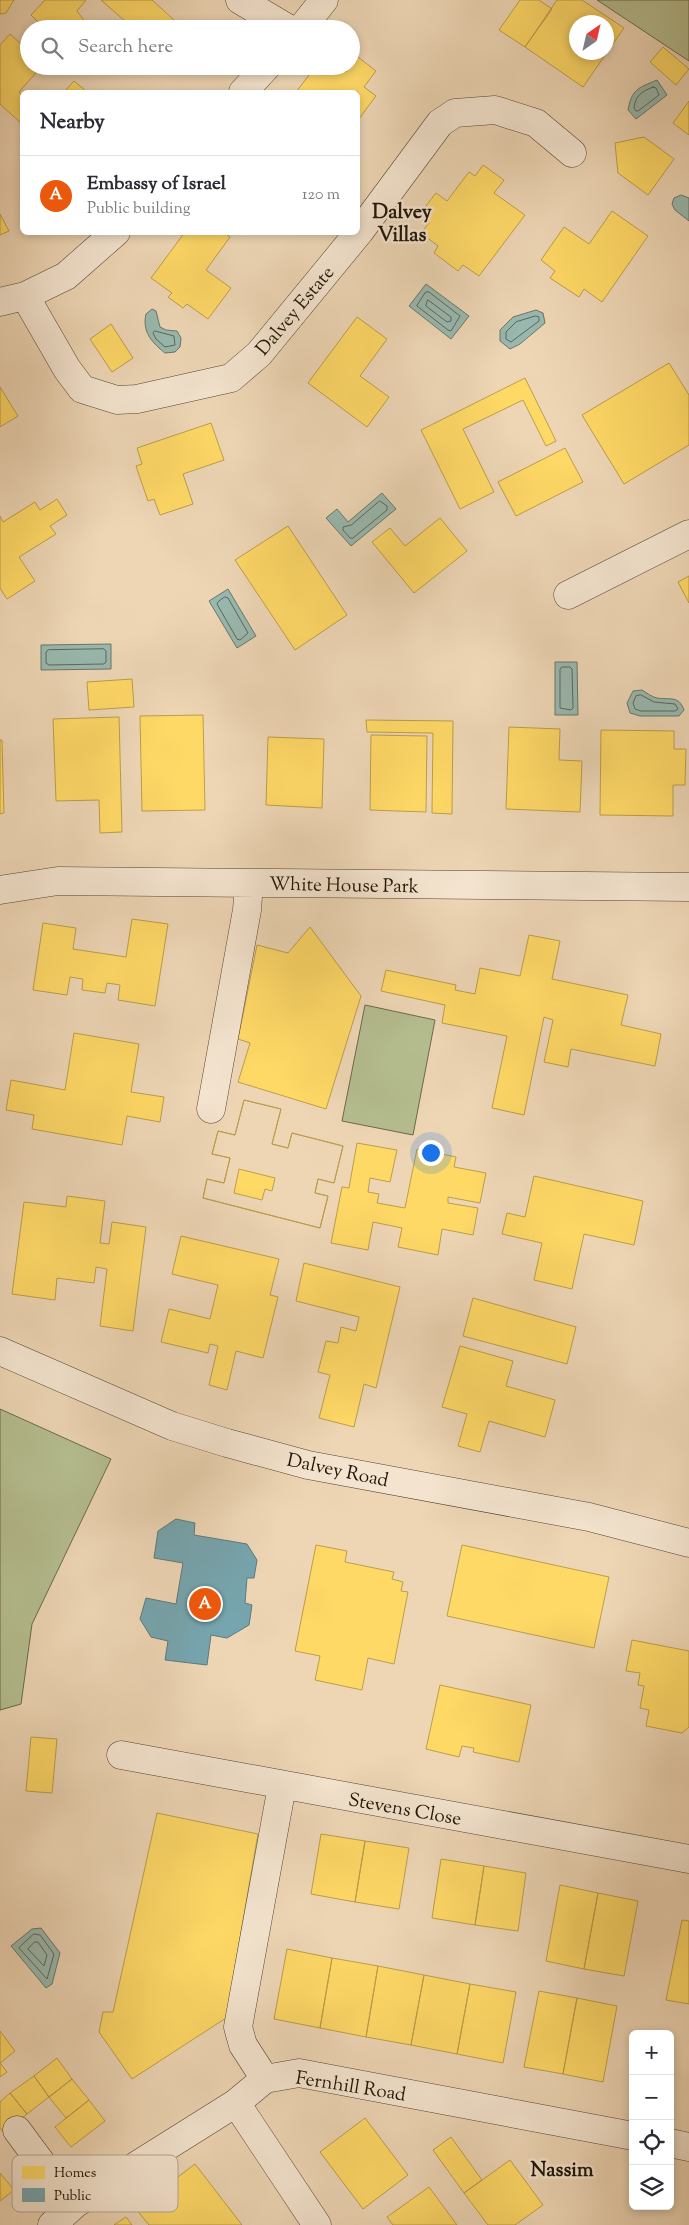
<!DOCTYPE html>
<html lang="en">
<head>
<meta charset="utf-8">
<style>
	body { margin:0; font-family:"Sorts Mill Goudy",serif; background:#f2f2f3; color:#2b2b33 }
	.controls { position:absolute; right:15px; bottom:15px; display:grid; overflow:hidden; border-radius:8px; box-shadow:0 2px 8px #0003 }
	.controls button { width:45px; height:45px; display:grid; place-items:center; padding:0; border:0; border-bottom:1px solid #e1e1e2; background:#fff; color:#2b2b33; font:25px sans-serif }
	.compass { position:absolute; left:569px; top:15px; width:45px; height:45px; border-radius:50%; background:#fff; box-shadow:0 2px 8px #0003; rotate:34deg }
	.you { position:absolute; left:430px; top:1152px; width:18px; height:18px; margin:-12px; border:4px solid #fff; border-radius:50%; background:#1a73e8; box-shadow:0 0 0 8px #1a73e833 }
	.badge { display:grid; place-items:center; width:32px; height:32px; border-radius:50%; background:#ea580c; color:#fff; font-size:16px; font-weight:700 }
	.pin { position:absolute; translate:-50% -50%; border:2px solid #fff; box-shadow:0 1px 5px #0006 }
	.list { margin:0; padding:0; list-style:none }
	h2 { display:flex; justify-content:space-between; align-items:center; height:65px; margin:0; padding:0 20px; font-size:21px }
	h2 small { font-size:16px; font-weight:400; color:#7c7c81 }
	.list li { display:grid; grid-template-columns:32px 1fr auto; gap:15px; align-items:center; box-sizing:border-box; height:80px; padding:0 20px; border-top:1px solid #e1e1e2 }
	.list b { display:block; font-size:19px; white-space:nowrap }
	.list p { margin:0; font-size:16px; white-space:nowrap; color:#7c7c81 }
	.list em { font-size:16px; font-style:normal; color:#7c7c81 }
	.icon { flex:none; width:28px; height:28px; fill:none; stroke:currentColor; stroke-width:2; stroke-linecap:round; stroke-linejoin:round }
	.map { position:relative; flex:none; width:689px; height:2225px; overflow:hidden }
	.search { position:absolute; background:#fff; box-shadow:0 2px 8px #0003; left:20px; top:20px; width:340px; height:55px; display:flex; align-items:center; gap:12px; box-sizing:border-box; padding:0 18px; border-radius:28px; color:#7c7c81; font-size:19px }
	.panel { position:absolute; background:#fff; box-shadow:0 2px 8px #0003; left:20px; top:90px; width:340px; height:145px; border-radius:8px }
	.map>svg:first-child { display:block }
	.green { fill:#b5be90; stroke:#6a694c }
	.water { fill:#99b9af; stroke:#68776c }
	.homes { fill:#ffd966; stroke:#bc9e4a; fill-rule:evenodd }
	.public { fill:#76a5af; stroke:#5c7a7d }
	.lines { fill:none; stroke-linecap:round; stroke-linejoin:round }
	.shore { stroke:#5c665b; stroke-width:1 }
	.minor-casing { stroke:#534432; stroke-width:29 }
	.minor { stroke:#f4e4cf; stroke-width:28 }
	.labels { text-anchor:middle; stroke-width:5; stroke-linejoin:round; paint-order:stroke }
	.street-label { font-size:19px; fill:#1f1407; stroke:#f4e4cf }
	.neighbourhood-label { font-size:20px; font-weight:bold; fill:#1f1407; stroke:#f4e4cf }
	.key { fill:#f4e4cf; stroke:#b4a693; stroke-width:1 }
	.key-label { font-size:14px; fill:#1f1407 }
</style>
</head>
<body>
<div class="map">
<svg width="689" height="2225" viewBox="0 0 689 2225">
	<rect width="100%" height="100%" fill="#eed6b5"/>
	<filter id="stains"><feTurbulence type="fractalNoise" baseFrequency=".004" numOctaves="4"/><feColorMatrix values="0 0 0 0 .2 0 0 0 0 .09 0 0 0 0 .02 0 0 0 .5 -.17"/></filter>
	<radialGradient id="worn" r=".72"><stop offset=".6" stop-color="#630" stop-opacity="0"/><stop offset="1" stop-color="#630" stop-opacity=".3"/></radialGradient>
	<path class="green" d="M597,0H689V61Z
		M365,1005L435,1020L413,1135L342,1121Z
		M0,1409L111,1459L32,1624L21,1704L0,1710Z"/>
	<path class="water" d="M657,80L667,95L636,119L628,110C632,89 638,88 657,80Z
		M681,195L689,198V221L675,210L672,204L674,198Z
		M426,284L469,316L451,339L409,306Z
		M152,309L156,311L160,327L166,330L177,331L181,338L180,347L175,352L165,353C151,342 142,331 146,314Z
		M536,310L543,313L545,323L520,344L510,349L500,341V330L513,317Z
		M382,493L396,509L351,546L326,518L337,509L348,522Z
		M228,589L256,636L237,648L209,601Z
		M111,644V669L41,670V645Z
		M555,662H577L578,715H555Z
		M642,690C647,693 652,697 657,698C669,700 679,695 684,710L679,716H640L630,713L627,703L633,691Z
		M41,1928L60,1953L52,1984L46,1988L11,1946L32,1929Z"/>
	<path class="homes" d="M0,0H14L6,13L0,14Z
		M45,0H86L77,11L86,23L81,29H45L31,15Z
		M101,0H152L184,29H134Z
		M520,0H539L552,9L525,47L499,30Z
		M557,0H582L624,28L583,87L525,47ZM576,22H606V52H576Z
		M10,34L29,51V66H42L19,92L22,95V124L0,104V45Z
		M663,47L689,69L676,85L650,62Z
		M358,57L376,71L364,87L376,96L358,120V92H296L316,66H339L346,72Z
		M74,81L87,92H64Z
		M689,101V135L673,123Z
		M644,137L674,159L648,195L618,173L615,143Z
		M483,165L504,180L494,193L525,215L479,276L463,265L458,271L434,253L438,246L421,233L429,223L419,215L436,193L447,201L469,172L475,176Z
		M612,211L648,236L602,302L584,289L579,297L550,278L555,271L541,260L564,227L589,244Z
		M0,214L9,231L0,235Z
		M185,232H223L230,237L206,270L231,288L208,319L187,304L183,308L168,297L172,293L151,278Z
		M357,317L387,339L360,376L389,397L367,427L308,383Z
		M111,324L133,358L112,372L90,339Z
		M669,363L689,395V445L624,484L582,415Z
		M525,378L556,441L546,446L523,400L463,429L494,492L460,509L421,430Z
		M0,387L18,416L0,427Z
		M211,423L224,460L183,474L193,504L160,515L154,499L148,501L136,466L142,464L137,448Z
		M565,448L583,482L516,516L498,482Z
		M57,499L67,515L50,526L56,534L19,557L35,581L7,599L0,588V516L3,522L35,502L40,510Z
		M440,518L467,551L414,593L372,542L390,528L405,546Z
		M288,526L347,615L295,650L235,560Z
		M689,576V603L678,582Z
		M132,679L134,707L89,710L87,682Z
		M203,715L205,810L142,811L140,716Z
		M119,717L122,832L100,833L99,800L56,801L53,719Z
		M366,720L453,721L452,814L432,813L433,733L367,732Z
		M509,727L560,729L559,760L582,761L580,812L506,809Z
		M601,730L674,731V749H686L685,785H673V816L600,815Z
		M371,735L427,736L426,812L370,810Z
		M268,737L324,739L322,808L266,805Z
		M0,740H2L4,813L0,814Z
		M132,919L168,924L155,1006L118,1000L120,985L107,983L105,993L82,990L83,979L70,977L67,995L33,990L43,923L76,928L73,949L126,957Z
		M310,927L361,996L326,1109L238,1082L250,1043L238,1039L257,945L288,953Z
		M529,935L560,941L552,979L628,995L621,1025L661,1034L655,1066L571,1049L568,1067L544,1062L553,1020L544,1017L524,1115L492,1108L507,1036L442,1023L445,1005L381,991L386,970L456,985L455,990L475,994L480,968L520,976Z
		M74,1033L139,1044L131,1092L164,1097L160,1122L127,1116L122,1145L32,1129L34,1115L6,1110L11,1080L65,1090Z
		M244,1100L281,1109L272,1144L288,1148L292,1133L343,1146L334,1183L318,1179L315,1193L328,1196L320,1228L203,1198L207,1179L224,1183L230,1158L212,1154L218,1131L235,1135ZM239,1169L275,1178L272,1191L265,1189L262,1200L234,1193Z
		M244,1100L281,1109L272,1144L288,1148L292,1133L343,1146L334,1183L318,1179L315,1193L328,1196L320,1228L203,1198L207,1179L224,1183L230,1158L212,1154L218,1131L235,1135Z
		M357,1143L397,1150L390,1182L370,1178L368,1192L379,1194L377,1203L405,1208L417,1149L456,1157L454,1167L486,1173L480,1203L448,1197V1203L478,1208L473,1235L442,1229L438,1255L398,1247L402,1228L373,1222L368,1250L331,1243L342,1187L349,1188Z
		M534,1176L643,1201L634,1245L584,1234L572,1289L534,1280L542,1243L502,1234L507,1213L525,1217Z
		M67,1196L105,1201L100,1243L109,1244L112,1222L146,1227L133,1331L100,1326L107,1269L96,1267L94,1283L57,1278L55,1300L12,1294L24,1202L66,1207Z
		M181,1236L279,1259L270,1295L278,1297L263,1358L236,1351L227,1390L209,1385L218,1346L210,1344L208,1353L161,1342L169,1309L210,1319L218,1285L172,1274Z
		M304,1263L400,1287L376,1388L364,1384L354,1427L319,1418L330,1375L318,1372L326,1341L338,1343L341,1327L356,1331L359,1317L296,1301Z
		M473,1298L576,1327L567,1364L463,1336Z
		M460,1346L513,1361L506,1386L555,1400L545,1437L489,1421L480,1452L458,1446L467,1414L442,1407Z
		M316,1545L347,1551L345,1562L394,1572L392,1579L403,1582L401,1591L408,1592L394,1664L368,1658L362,1690L315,1680L320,1656L295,1651Z
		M462,1545L609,1577L594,1648L447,1616Z
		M632,1640L689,1651V1727L682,1733L646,1726L649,1710L640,1708L644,1686L638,1685L640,1673L626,1671Z
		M440,1685L531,1705L519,1762L473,1752L474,1748L462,1746L459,1757L426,1749Z
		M31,1737L57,1739L52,1793L26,1791Z
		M157,1813L258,1834L226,2018L132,2079L99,2032L103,2012H113Z
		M321,1834L365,1841L355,1902L311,1894Z
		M365,1841L409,1848L399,1909L355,1902Z
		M441,1859L484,1866L475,1925L432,1918Z
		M484,1866L526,1873L518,1931L475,1925Z
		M560,1885L598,1893L584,1969L546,1961Z
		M598,1893L638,1901L624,1976L584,1969Z
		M682,1920L689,1921V2004L666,2000Z
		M287,1949L332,1958L320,2028L274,2019Z
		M332,1958L378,1966L366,2037L320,2028Z
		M378,1966L424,1975L411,2045L366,2037Z
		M424,1975L470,1984L457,2054L411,2045Z
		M470,1984L516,1992L503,2063L457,2054Z
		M539,1991L577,1998L563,2074L524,2067Z
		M577,1998L617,2006L603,2082L563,2074Z
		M0,2031L15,2051L0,2063L7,2072L0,2077Z
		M57,2058L72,2079L49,2097L34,2076Z
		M34,2076L49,2097L27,2114L10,2093Z
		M72,2079L89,2100L66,2118L49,2097Z
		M10,2093L27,2114L3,2132L0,2128V2102Z
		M89,2100L105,2121L71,2147L55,2127Z
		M365,2118L408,2175L363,2209L320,2152Z
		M451,2137L482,2180L464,2193L433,2150Z
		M510,2160L543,2205L515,2225H488L464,2193Z
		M195,2164L242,2225H149L136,2209Z
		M0,2173L14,2190L0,2201Z
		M429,2187L457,2225H393L387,2217Z
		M126,2217L132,2225H114Z"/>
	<path class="public" d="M176,1519L195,1523L194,1535L247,1544L257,1560L254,1578H247L245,1603L252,1605L249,1625L227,1638L211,1635L207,1665L165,1660L168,1641L151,1637L140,1619L146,1598L176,1604L183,1563L154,1558L158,1531Z"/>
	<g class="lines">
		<path class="shore" d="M653,87L656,88L659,95L638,111H636L634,108C636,95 641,92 653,87Z
			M426,292H429L460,316L451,331L448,330L417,306Z
			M428,300L451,317V321L447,322L426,306Z
			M536,316L539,317V321L511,342L506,339V332L516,322Z
			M155,331L174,336L175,345L165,347L156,339L153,333Z
			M380,501L387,506V510L353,538H350L343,530V527L351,525Z
			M225,597L228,598L248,633L240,640L237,639L217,604L218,602Z
			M104,649L106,651V662L104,664L49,665L46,663V652L48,650Z
			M562,667H570L572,669L573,708L571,710L560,708V670Z
			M641,695L654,702L675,704L678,709L675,711H641L635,709L633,703L636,696Z
			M34,1934L40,1935L54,1954L47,1979L19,1948Z
			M35,1942H38L47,1955L44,1966L28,1949Z"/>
		<defs>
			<path id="minor" d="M240,0L289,29
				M301,29L324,0
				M243,92L267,66
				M25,296L67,369L82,389L117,400L137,399L231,378L259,354L360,231L440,123L455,113L495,110L536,123L572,153
				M0,302L25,296L66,276L116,232
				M568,595L689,534
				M0,890L58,881L689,887
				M211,1109L247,910L249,883
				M0,1351L172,1426L227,1443L308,1465L589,1517L689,1543
				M121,1755L689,1859
				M265,2079L243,2045L238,2027L282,1786
				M236,2103L317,2225
				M17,2130L60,2188L75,2204
				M670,2143L689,2147
				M52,2225L75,2204L236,2103L265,2079L299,2073L633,2136"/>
		</defs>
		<use href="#minor" class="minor-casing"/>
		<use href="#minor" class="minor"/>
	</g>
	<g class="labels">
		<g class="street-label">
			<text transform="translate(294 310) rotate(-50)" y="7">Dalvey Estate</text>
			<text transform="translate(344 884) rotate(1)" y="7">White House Park</text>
			<text transform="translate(338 1469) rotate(12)" y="7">Dalvey Road</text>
			<text transform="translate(405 1808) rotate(10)" y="7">Stevens Close</text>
			<text transform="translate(351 2085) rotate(9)" y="7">Fernhill Road</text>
		</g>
		<g class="neighbourhood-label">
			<text x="402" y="218">Dalvey<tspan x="402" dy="23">Villas</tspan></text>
			<text x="562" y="2176">Nassim</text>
		</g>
	</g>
	<rect x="12" y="2155" width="166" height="57" rx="8" class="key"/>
	<rect x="22" y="2166" width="23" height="13" fill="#ffd966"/>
	<rect x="22" y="2188" width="23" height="14" fill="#76a5af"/>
	<g class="key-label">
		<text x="54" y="2177">Homes</text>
		<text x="54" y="2200">Public</text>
	</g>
	<rect width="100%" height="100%" filter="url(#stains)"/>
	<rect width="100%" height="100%" fill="url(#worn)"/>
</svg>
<div class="controls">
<button>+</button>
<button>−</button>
<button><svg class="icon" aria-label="locate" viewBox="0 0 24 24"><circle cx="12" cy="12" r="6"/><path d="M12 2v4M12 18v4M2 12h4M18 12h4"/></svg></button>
<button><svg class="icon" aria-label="layers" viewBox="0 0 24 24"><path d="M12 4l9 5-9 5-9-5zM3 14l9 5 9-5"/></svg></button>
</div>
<svg class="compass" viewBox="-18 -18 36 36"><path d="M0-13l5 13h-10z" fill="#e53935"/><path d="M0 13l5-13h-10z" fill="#7c7c81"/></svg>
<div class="you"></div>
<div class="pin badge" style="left:205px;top:1604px">A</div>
<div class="search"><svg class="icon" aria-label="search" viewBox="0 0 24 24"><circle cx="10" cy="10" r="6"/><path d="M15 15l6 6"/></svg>Search here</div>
<section class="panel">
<h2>Nearby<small></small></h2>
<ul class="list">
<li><span class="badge">A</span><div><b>Embassy of Israel</b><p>Public building</p></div><em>120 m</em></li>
</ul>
</section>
</div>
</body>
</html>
